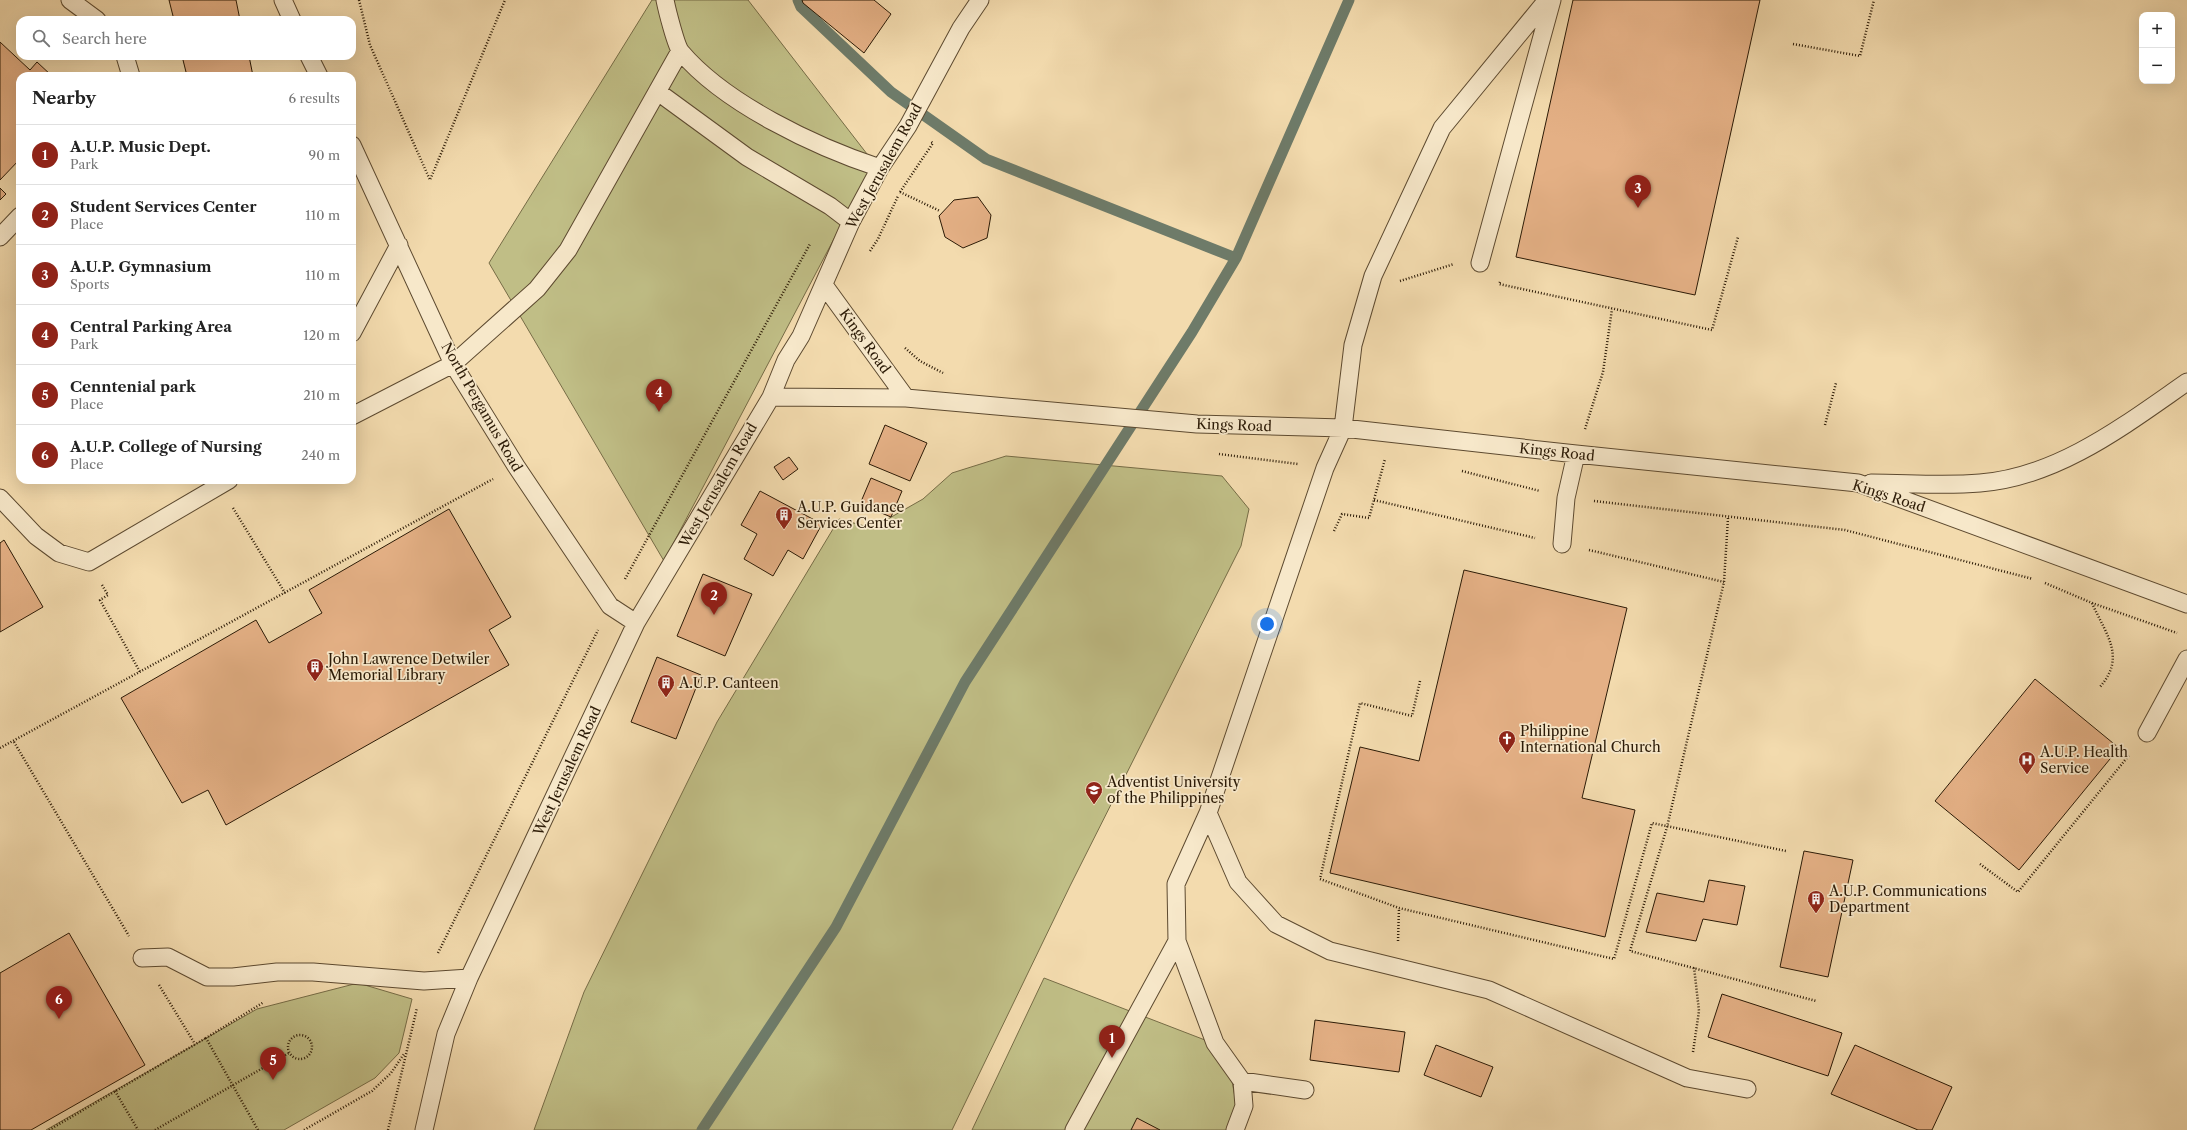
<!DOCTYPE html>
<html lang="en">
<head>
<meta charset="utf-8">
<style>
	body { margin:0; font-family:"Libre Caslon Text",serif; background:#f6f6f6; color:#222 }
	.controls { position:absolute; right:12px; top:12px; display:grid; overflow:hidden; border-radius:8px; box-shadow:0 4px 16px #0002 }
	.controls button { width:36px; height:36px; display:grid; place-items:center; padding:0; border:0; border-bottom:1px solid #e0e0e0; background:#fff; color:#222; font:20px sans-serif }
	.you { position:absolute; left:1267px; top:624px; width:14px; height:14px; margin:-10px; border:3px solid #fff; border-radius:50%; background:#1a73e8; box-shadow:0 0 0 6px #1a73e833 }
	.badge { display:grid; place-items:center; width:26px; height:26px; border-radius:50%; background:#8f2418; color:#fff; font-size:13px; font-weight:700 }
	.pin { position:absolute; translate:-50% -33px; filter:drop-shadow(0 1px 2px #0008) }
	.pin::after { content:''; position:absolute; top:21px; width:14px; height:12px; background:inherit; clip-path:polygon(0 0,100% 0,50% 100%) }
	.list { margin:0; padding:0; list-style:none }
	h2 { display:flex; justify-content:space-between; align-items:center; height:52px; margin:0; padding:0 16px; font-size:17px }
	h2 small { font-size:13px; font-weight:400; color:#767676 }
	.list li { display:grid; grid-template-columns:26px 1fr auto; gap:12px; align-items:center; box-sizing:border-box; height:60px; padding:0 16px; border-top:1px solid #e0e0e0 }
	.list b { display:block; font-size:15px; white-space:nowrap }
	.list p { margin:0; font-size:13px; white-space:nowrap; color:#767676 }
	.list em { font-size:13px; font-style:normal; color:#767676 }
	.icon { flex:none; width:22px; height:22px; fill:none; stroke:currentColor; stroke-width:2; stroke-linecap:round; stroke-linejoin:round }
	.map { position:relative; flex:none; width:2187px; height:1130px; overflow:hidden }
	.search { position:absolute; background:#fff; box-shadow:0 4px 16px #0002; left:16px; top:16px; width:340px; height:44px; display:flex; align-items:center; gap:10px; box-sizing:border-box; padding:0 14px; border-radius:12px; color:#767676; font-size:15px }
	.panel { position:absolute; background:#fff; box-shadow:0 4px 16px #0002; left:16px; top:72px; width:340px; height:412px; border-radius:12px }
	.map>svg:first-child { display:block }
	.green { fill:#c0be86; stroke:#766c46 }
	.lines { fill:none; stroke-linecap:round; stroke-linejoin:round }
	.stream { stroke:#6e7b69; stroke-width:11 }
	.building { fill:#e4b085; stroke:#2b1a06 }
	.service-casing { stroke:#5d4a30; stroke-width:19 }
	.path { stroke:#2b1a06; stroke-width:2.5; stroke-dasharray:1 2; stroke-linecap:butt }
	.service { stroke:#f7e8ca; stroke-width:17 }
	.labels { text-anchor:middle; stroke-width:3.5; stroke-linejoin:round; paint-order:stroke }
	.street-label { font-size:14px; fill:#2b1a06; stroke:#f7e8ca }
	.poi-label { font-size:14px; fill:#2b1a06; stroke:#f7e8ca; text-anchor:start }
</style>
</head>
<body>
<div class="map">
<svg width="2187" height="1130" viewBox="0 0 2187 1130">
	<rect width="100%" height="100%" fill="#f3dbae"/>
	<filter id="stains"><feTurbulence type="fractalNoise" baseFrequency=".005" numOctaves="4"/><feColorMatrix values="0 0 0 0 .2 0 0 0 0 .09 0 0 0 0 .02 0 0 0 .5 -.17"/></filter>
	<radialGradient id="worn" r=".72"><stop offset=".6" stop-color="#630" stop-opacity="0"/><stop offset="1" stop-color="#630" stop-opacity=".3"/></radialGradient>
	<path class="green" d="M652,0H748L874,163L664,561L489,263Z
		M1006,456L1222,476L1249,509L1241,546L1070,886L952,1130H534L584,992L717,722L839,519L872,528L923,499L952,473Z
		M1044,978L1205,1040L1231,1076L1239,1118L1236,1130H972Z
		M358,983L412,999L399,1053L375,1078L284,1130H46L257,1009Z"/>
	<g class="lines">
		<path class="stream" d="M798,0L801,7L891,92L986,159L1236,258
			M702,1130L836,927L965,682L1192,332L1236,258L1349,0"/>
	</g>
	<path class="building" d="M169,0H236L240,20H174Z
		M802,0H874L891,14L864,53L803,3Z
		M1573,0H1760L1695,295L1516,257Z
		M0,42L30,70L37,62L52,76H20V159L0,180Z
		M182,56H249L253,76H187Z
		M0,188L6,194L0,200Z
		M978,197L991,215L987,238L963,248L945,237L939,216L954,200Z
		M885,425L927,443L910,481L869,464Z
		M789,457L798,469L783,480L774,467Z
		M871,478L902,491L891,517L860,504Z
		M760,491L822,524L803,559L788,550L773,576L744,559L757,534L741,525Z
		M449,509L511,617L489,630L509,665L226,825L208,790L182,803L121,698L256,620L269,643L322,613L309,590Z
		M4,540L43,607L0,632V543Z
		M1464,570L1627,608L1582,798L1635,810L1605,937L1330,873L1360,747L1419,761Z
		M703,574L752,594L725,656L677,636Z
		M657,657L701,675L676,739L631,722Z
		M2035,679L2119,748L2019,870L1935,801Z
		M1804,851L1853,860L1828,977L1780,967Z
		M1709,880L1745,886L1737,925L1703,919L1696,941L1646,932L1657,893L1704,902Z
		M69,933L145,1065L31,1130H0V973Z
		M1722,994L1842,1033L1828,1076L1708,1037Z
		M1315,1020L1405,1032L1399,1072L1310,1060Z
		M1436,1045L1493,1067L1481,1097L1424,1075Z
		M1855,1045L1952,1087L1932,1130H1918L1831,1094Z
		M1137,1118L1160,1130H1131Z"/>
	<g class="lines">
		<defs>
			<path id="service" d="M70,0L97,20
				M283,0L292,20
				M665,0C667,10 676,46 681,52C725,104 816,147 880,168
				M125,56L131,76
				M309,56L319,76
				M658,92L747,157L830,206L851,222
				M352,145L453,364L516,466L610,606L636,623
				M0,237L20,216
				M1480,263L1552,0
				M824,285L906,398
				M352,333L399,245
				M771,397L906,398L1197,424L1343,428L1576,454L1858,483L2187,604
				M352,416L453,364L537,289L568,250L680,51
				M1871,483C1907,483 1944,486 1980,483C2058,477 2125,425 2187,382
				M0,498L36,536L59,553L89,562L229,480
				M1562,544L1566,498L1576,454
				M2147,733L2187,659
				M1208,813L1238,882L1276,924L1330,951L1489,990L1687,1078L1747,1089
				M142,958L168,957L207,977H233L277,972H313L424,981L469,978
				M1242,1081L1305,1090
				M424,1130L446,1034L469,978L636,623L771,397L786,360L801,336L851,222L880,168L908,126L961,28L980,0
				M1074,1130L1177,941
				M1235,1130L1244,1106L1242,1081L1215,1043L1177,941L1176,884L1208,813L1325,468L1343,428L1353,345L1373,276L1442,128L1547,0"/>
		</defs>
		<use href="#service" class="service-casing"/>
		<path class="path" d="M359,0L370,45L430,180L505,0
			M1793,44L1860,56L1874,0
			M900,192L933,143L930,141
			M900,192L940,211
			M870,251L878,239L898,196
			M1400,281L1454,264
			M1500,282L1499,284L1712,330L1738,237
			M905,348L920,361L943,373
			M1825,425L1836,383
			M1585,429L1603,372L1612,309
			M1219,454L1298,464
			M1462,471L1540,491
			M1374,500L1535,538
			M1594,501L1845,530L2033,579
			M233,508L285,593
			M1728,518L1724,582L1667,827L1630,951L1816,1001
			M1334,531L1342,514L1369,518L1385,459
			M1589,550L1724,582
			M625,579L810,244
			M2045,583L2092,603L2177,633
			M102,585L108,595L100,600L140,672
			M2092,603C2106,635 2127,657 2099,688
			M1420,681L1412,716L1360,703L1320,879L1399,908L1614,959L1652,823L1786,851
			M14,742L129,936
			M0,748L493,479
			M1980,864L2018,892L2130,754
			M1398,941L1399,908
			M438,953L598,630
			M159,985L195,1044
			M288 1047a12 12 0 1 1 24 0a12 12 0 1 1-24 0Z
			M1693,1052L1699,1011L1694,967
			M115,1091L138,1130
			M49,1130L206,1038
			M155,1130L289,1053
			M258,1130L206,1038L264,1002
			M304,1130L372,1091L391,1073L404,1054
			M388,1130L417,1008"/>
		<use href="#service" class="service"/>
	</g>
	<defs>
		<symbol id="building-pin" viewBox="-11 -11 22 30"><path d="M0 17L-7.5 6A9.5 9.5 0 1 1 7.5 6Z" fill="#8f2418" stroke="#f7e8ca"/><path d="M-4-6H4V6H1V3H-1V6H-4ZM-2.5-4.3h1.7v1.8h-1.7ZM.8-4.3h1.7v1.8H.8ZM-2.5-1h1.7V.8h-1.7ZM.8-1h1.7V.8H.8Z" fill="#fff"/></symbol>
		<symbol id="church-pin" viewBox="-11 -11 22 30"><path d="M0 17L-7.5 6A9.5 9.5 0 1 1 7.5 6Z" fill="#8f2418" stroke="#f7e8ca"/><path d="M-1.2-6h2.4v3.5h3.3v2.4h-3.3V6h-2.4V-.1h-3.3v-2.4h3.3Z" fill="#fff"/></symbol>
		<symbol id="hospital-pin" viewBox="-11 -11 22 30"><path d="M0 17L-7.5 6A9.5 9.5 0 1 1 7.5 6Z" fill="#8f2418" stroke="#f7e8ca"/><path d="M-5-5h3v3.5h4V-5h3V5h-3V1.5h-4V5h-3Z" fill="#fff"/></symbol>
		<symbol id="university-pin" viewBox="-11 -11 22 30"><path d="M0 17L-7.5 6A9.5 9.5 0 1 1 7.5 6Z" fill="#8f2418" stroke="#f7e8ca"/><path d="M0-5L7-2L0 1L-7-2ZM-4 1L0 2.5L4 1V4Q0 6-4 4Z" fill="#fff"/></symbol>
	</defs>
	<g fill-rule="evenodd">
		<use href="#building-pin" x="774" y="505" width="20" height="27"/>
		<use href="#building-pin" x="305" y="657" width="20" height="27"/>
		<use href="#building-pin" x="656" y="673" width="20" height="27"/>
		<use href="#church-pin" x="1497" y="729" width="20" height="27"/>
		<use href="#hospital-pin" x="2017" y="750" width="20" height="27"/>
		<use href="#university-pin" x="1084" y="780" width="20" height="27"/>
		<use href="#building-pin" x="1806" y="889" width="20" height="27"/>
	</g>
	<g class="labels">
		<g class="street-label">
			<text transform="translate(884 166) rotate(-61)" y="5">West Jerusalem Road</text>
			<text transform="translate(865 341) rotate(54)" y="5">Kings Road</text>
			<text transform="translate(482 407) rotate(60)" y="5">North Pergamus Road</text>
			<text transform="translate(1234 425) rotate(2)" y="5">Kings Road</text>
			<text transform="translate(1557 452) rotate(6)" y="5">Kings Road</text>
			<text transform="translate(718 485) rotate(-60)" y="5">West Jerusalem Road</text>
			<text transform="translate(1889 496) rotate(18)" y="5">Kings Road</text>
			<text transform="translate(567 771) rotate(-65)" y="5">West Jerusalem Road</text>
		</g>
		<g class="poi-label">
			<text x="797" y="512">A.U.P. Guidance<tspan x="797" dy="16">Services Center</tspan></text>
			<text x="328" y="664">John Lawrence Detwiler<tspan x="328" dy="16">Memorial Library</tspan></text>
			<text x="679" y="688">A.U.P. Canteen</text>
			<text x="1520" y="736">Philippine<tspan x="1520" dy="16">International Church</tspan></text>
			<text x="2040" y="757">A.U.P. Health<tspan x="2040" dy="16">Service</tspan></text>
			<text x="1107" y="787">Adventist University<tspan x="1107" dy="16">of the Philippines</tspan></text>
			<text x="1829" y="896">A.U.P. Communications<tspan x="1829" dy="16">Department</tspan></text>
		</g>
	</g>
	<rect width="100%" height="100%" filter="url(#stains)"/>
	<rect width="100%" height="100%" fill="url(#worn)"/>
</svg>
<div class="controls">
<button>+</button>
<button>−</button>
</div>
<div class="you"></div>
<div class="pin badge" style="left:1112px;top:1058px">1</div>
<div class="pin badge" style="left:714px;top:615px">2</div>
<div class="pin badge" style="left:1638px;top:208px">3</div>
<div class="pin badge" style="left:659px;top:412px">4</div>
<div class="pin badge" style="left:273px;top:1080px">5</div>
<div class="pin badge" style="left:59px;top:1019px">6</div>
<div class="search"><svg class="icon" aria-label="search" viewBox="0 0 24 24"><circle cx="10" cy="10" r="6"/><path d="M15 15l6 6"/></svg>Search here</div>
<section class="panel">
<h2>Nearby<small>6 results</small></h2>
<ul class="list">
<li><span class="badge">1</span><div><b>A.U.P. Music Dept.</b><p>Park</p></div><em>90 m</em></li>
<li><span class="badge">2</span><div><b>Student Services Center</b><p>Place</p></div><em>110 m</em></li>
<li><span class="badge">3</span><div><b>A.U.P. Gymnasium</b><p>Sports</p></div><em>110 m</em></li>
<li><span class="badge">4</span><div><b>Central Parking Area</b><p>Park</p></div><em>120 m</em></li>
<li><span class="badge">5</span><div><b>Cenntenial park</b><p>Place</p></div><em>210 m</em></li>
<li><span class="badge">6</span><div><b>A.U.P. College of Nursing</b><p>Place</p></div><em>240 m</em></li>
</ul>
</section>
</div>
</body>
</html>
